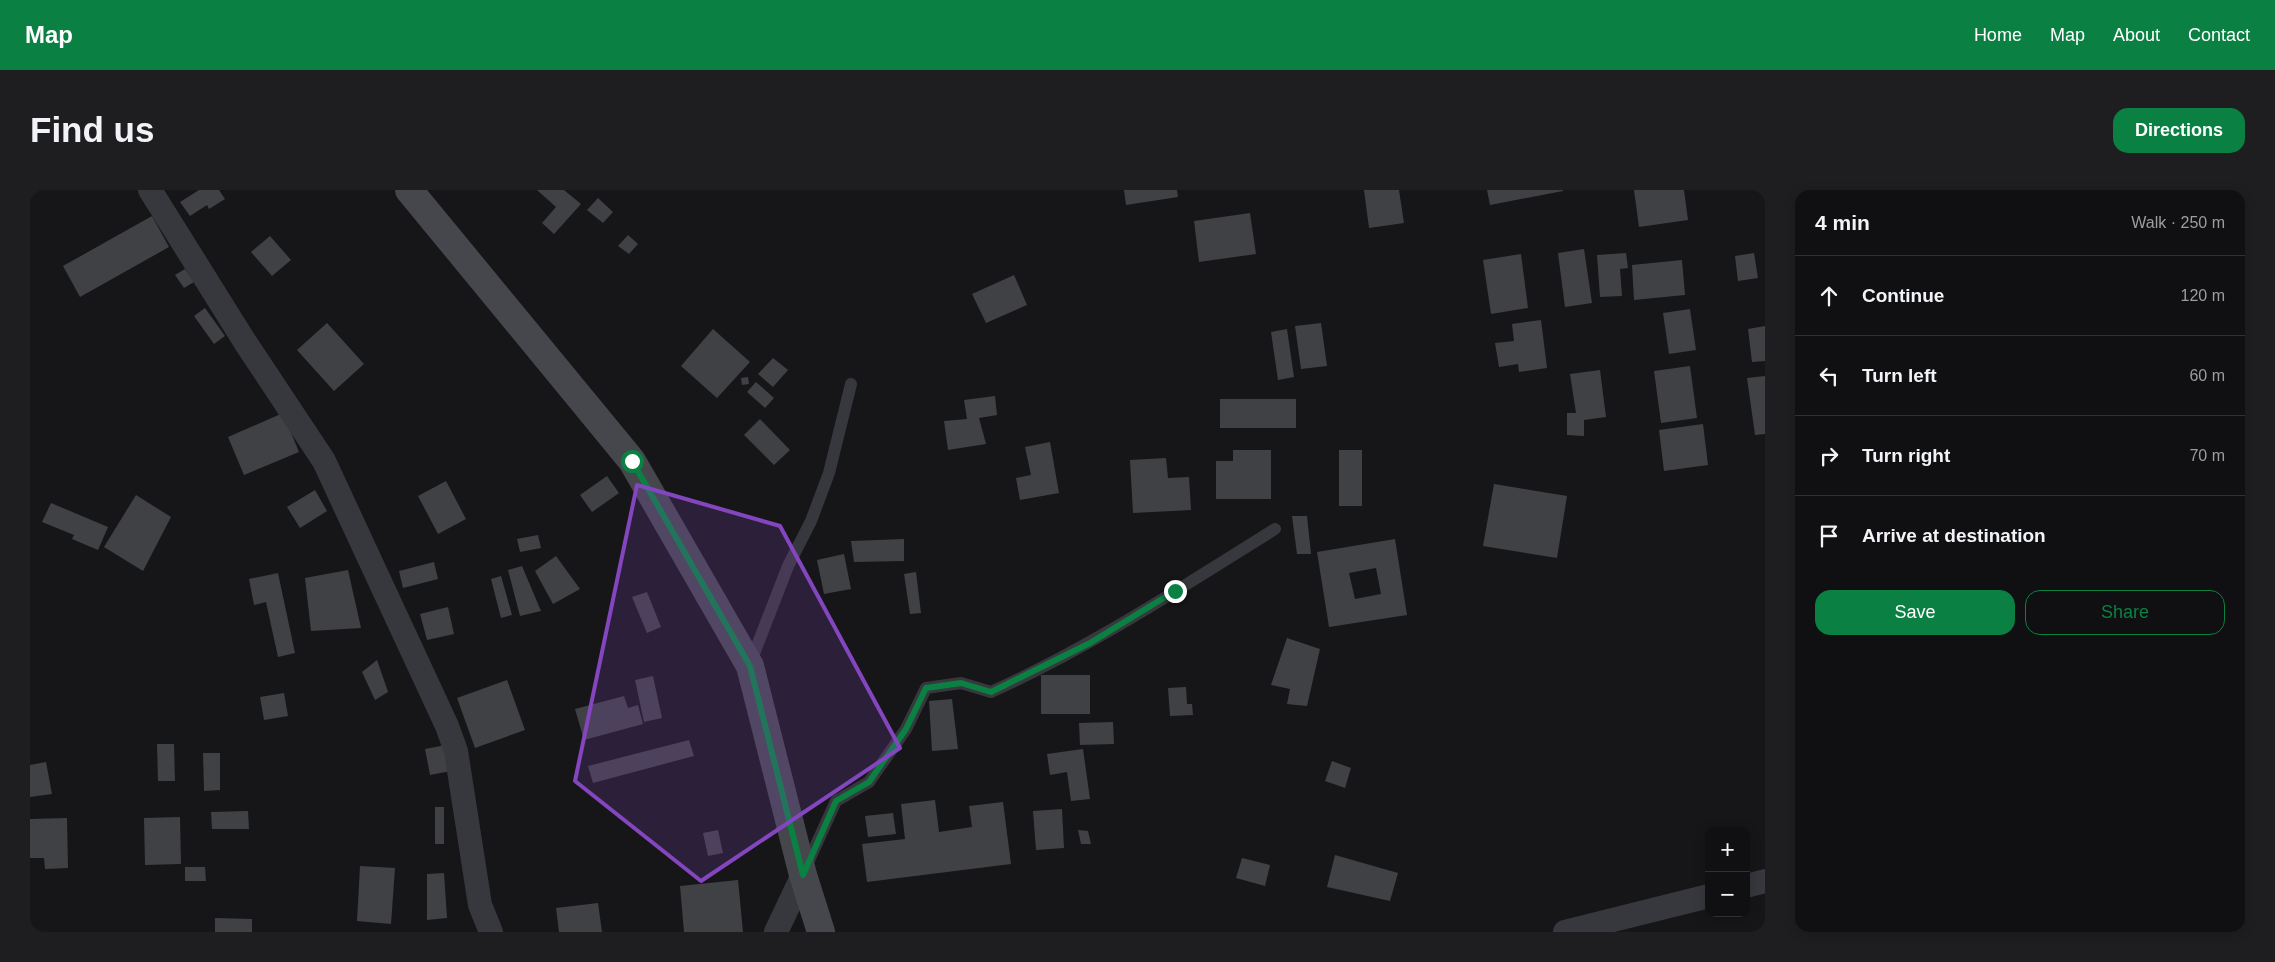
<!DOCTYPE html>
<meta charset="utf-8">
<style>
:root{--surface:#101012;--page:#1e1e20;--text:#f1f3f6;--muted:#9c9d9f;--line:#303032;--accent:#0b8043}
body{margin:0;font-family:Arial,sans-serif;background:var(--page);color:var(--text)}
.controls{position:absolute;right:15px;bottom:15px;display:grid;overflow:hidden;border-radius:10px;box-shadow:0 2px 12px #0003}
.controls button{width:45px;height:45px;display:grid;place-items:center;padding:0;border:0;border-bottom:1px solid var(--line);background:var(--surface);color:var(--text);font:25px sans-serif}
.stop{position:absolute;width:15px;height:15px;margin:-11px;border:4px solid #0b8043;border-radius:50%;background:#fff}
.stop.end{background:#0b8043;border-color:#fff;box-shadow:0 1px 5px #0008}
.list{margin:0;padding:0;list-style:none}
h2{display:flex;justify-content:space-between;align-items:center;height:65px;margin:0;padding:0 20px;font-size:21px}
h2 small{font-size:16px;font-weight:400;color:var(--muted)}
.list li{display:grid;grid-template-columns:32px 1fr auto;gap:15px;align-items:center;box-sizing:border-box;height:80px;padding:0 20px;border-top:1px solid var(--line)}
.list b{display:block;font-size:19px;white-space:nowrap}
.list em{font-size:16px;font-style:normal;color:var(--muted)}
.actions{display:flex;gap:10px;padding:15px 20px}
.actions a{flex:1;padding:11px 0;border:1px solid var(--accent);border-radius:15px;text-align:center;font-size:18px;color:var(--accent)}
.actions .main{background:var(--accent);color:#fff}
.icon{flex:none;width:28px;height:28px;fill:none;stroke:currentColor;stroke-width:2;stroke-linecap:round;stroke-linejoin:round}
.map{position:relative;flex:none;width:1735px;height:742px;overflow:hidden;border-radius:15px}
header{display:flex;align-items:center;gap:30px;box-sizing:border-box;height:70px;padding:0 25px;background:var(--accent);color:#fff}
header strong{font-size:24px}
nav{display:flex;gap:28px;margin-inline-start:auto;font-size:18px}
.intro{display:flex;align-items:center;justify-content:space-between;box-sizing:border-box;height:120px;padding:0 30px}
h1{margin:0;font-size:35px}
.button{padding:12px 22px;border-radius:15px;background:var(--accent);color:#fff;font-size:18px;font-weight:700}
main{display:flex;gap:30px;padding:0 30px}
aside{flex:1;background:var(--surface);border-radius:15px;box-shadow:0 2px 12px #0003}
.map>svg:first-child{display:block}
.building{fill:#404145;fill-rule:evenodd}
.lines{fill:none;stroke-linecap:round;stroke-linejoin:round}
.service{stroke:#37383d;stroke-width:12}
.minor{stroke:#37383d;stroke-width:24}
.secondary{stroke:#45474d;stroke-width:28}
.route{stroke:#0b8043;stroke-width:6}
.marked{fill:#8446be;fill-opacity:0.2;stroke:#8446be;stroke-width:4;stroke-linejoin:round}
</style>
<header>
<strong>Map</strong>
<nav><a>Home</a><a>Map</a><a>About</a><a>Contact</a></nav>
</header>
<div class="intro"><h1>Find us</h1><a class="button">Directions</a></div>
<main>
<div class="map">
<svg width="1735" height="742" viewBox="0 0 1735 742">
<rect width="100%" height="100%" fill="#161618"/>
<g class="building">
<path d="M169 0H189L195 9 179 19 177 15 160 26 150 12Z"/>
<path d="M507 0H534L551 14 524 44 512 33 526 17Z"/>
<path d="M1094 0H1147L1148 7 1096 15Z"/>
<path d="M1334 0H1369L1374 33 1339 38Z"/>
<path d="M1457 0H1533V1L1460 15Z"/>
<path d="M1604 0H1654L1658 30 1609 37Z"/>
<path d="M568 8 583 22 573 33 557 20Z"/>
<path d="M1220 23 1226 64 1169 72 1164 31Z"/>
<path d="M122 26 139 57 50 107 33 76Z"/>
<path d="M598 45 608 54 599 64 588 56Z"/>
<path d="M240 46 261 70 242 86 221 62Z"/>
<path d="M1554 59 1562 113 1535 117 1528 63Z"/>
<path d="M1596 63 1598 78 1590 79 1592 106 1570 107 1567 65Z"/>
<path d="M1724 63 1728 88 1708 91 1705 66Z"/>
<path d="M1491 64 1498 118 1461 124 1453 70Z"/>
<path d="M1652 70 1655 105 1604 110 1602 75Z"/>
<path d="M155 79 164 92 154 98 145 85Z"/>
<path d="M984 85 997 115 956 133 942 104Z"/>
<path d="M175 118 195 146 184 154 164 126Z"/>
<path d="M1660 119 1666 160 1639 164 1633 123Z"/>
<path d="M1511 130 1517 178 1489 182 1488 174 1469 177 1465 153 1484 151 1482 134Z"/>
<path d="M297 133 334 174 304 201 267 160Z"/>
<path d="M1291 133 1297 176 1271 179 1265 136Z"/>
<path d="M1735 136V171L1722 172 1718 139Z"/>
<path d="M683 139 720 172 687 208 651 176Z"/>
<path d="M1257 139 1264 187 1248 190 1241 142Z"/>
<path d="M743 168 758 180 743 197 728 184Z"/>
<path d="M1660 176 1667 228 1631 233 1624 181Z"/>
<path d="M1570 180 1576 227 1554 230V246L1537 245V223H1546L1540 184Z"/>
<path d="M1735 186V244L1725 245 1717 188Z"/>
<path d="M718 187 719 194 712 195 711 188Z"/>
<path d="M726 192 744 208 735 218 717 202Z"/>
<path d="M965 206 967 225 949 228 956 254 918 260 914 231 937 229 934 210Z"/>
<rect x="1190" y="209" width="76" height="29"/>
<path d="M253 223 269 262 214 285 198 247Z"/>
<path d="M730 229 760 260 744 275 714 245Z"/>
<path d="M1673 234 1678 275 1634 281 1629 240Z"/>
<path d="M1020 252 1029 303 990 310 986 288 1001 285 995 257Z"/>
<path d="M1203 260H1241V309H1186V271H1203Z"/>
<rect x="1309" y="260" width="23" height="56"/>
<path d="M1136 268 1138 288 1159 287 1161 320 1103 323 1100 270Z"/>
<path d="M577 286 589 303 562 322 550 305Z"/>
<path d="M416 291 436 329 408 344 388 306Z"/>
<path d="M1464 294 1537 306 1527 368 1453 356Z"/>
<path d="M285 300 297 321 270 338 257 317Z"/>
<path d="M106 305 141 327 113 381 74 357Z"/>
<path d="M21 313 78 337 68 360 42 349 44 345 12 332Z"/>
<path d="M1262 326H1277L1281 364H1267Z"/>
<path d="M508 345 511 358 490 362 487 349Z"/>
<path d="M874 349V371L824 372 821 351Z"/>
<path d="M1365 349 1377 425 1299 437 1287 362ZM1346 378 1351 404 1325 409 1319 383Z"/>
<path d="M814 364 821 399 794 404 787 370Z"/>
<path d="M526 366 550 399 523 414 505 381Z"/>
<path d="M404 372 408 389 373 398 369 381Z"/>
<path d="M492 376 511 421 490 426 478 380Z"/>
<path d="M318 380 331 438 281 441 275 388Z"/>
<path d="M886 382 891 423 880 424 874 384Z"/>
<path d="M248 383 265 463 248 467 236 412 224 415 219 389Z"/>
<path d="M471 386 482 425 471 428 461 389Z"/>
<path d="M617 402 631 437 617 443 602 407Z"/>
<path d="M418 417 424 444 397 450 390 424Z"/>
<path d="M1257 448 1290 459 1277 516 1257 514 1260 499 1241 495Z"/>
<path d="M347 470 358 502 345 510 332 482Z"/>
<rect x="1011" y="485" width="49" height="39"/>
<path d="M623 486 632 528 614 532 605 490Z"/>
<path d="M477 490 495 540 445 558 427 508Z"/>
<path d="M1156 497 1157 514H1162L1163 525 1140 526 1138 498Z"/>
<path d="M254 503 258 526 234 530 230 507Z"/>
<path d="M594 506 598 518 608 515 613 534 554 550 545 519Z"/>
<path d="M922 509 928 559 902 561 899 511Z"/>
<path d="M1083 532 1084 554 1050 555 1049 533Z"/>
<path d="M659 550 664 566 563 593 558 576Z"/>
<path d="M127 554H144L145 591H128Z"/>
<path d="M421 554 426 580 400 585 395 559Z"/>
<path d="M1053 559 1060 609 1041 611 1037 582 1020 585 1017 564Z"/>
<path d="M173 563H190V600L174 601Z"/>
<path d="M1302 571 1321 578 1315 598 1295 591Z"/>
<path d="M16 572 22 604 0 607V575Z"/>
<path d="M905 610 909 642 942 637 939 616 973 612 981 674 837 692 832 654 875 649 871 614Z"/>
<rect x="405" y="617" width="9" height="37"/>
<path d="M1032 619 1034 658 1006 660 1003 621Z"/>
<path d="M218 621 219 639H182L181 622Z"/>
<path d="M863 623 866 644 838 647 835 626Z"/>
<path d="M150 627 151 674 115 675 114 628Z"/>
<path d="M37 628 38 678 15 679 14 668H0V629Z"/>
<path d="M688 640 693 663 678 666 673 643Z"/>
<path d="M1048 640 1058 641 1061 654H1051Z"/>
<path d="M1305 665 1368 683 1360 711 1297 697Z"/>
<path d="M1212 668 1240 675 1235 696 1206 688Z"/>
<path d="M330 676 365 678 361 734 327 731Z"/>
<path d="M155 677H175L176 691H155Z"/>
<path d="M414 683 417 728 397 730V684Z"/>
<path d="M708 690 713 742H654L650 696Z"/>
<path d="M568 713 572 742H529L526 718Z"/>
<path d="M185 728 222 729V742H185Z"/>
</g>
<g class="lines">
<g class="service">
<path d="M720 474 758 376 781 331 799 283 821 194"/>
<path d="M775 679 806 611 839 592 876 539 896 498 931 493 961 502C1061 457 1152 397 1245 339"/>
</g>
<g class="minor">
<path d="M120 0 215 152 294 271 417 536 426 561 450 715 461 742"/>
<path d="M1716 696 1735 691"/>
<path d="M746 742 773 685"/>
<path d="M1535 742 1679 706"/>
</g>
<path class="secondary" d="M379 0 602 271 720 476 773 685 791 742"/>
</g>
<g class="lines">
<path class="route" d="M602 271 720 476 773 685 806 611 839 592 876 539 896 498 931 493 961 502 1060 453 1145 401"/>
</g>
<path class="marked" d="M607 295 750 336 870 558 671 691 545 591Z"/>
</svg>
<div class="controls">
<button>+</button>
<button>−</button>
</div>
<div class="stop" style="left:602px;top:271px"></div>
<div class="stop end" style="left:1145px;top:401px"></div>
</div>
<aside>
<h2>4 min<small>Walk · 250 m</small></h2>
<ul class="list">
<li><svg class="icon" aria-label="ahead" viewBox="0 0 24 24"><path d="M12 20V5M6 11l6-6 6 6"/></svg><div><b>Continue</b></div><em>120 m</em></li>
<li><svg class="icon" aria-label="left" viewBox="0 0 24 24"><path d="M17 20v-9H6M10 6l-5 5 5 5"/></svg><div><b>Turn left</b></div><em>60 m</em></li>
<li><svg class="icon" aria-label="right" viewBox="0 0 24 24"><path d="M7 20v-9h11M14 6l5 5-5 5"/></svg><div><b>Turn right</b></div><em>70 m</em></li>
<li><svg class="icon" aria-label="arrive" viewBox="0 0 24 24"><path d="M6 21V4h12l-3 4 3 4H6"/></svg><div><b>Arrive at destination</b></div></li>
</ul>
<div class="actions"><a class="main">Save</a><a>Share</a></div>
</aside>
</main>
